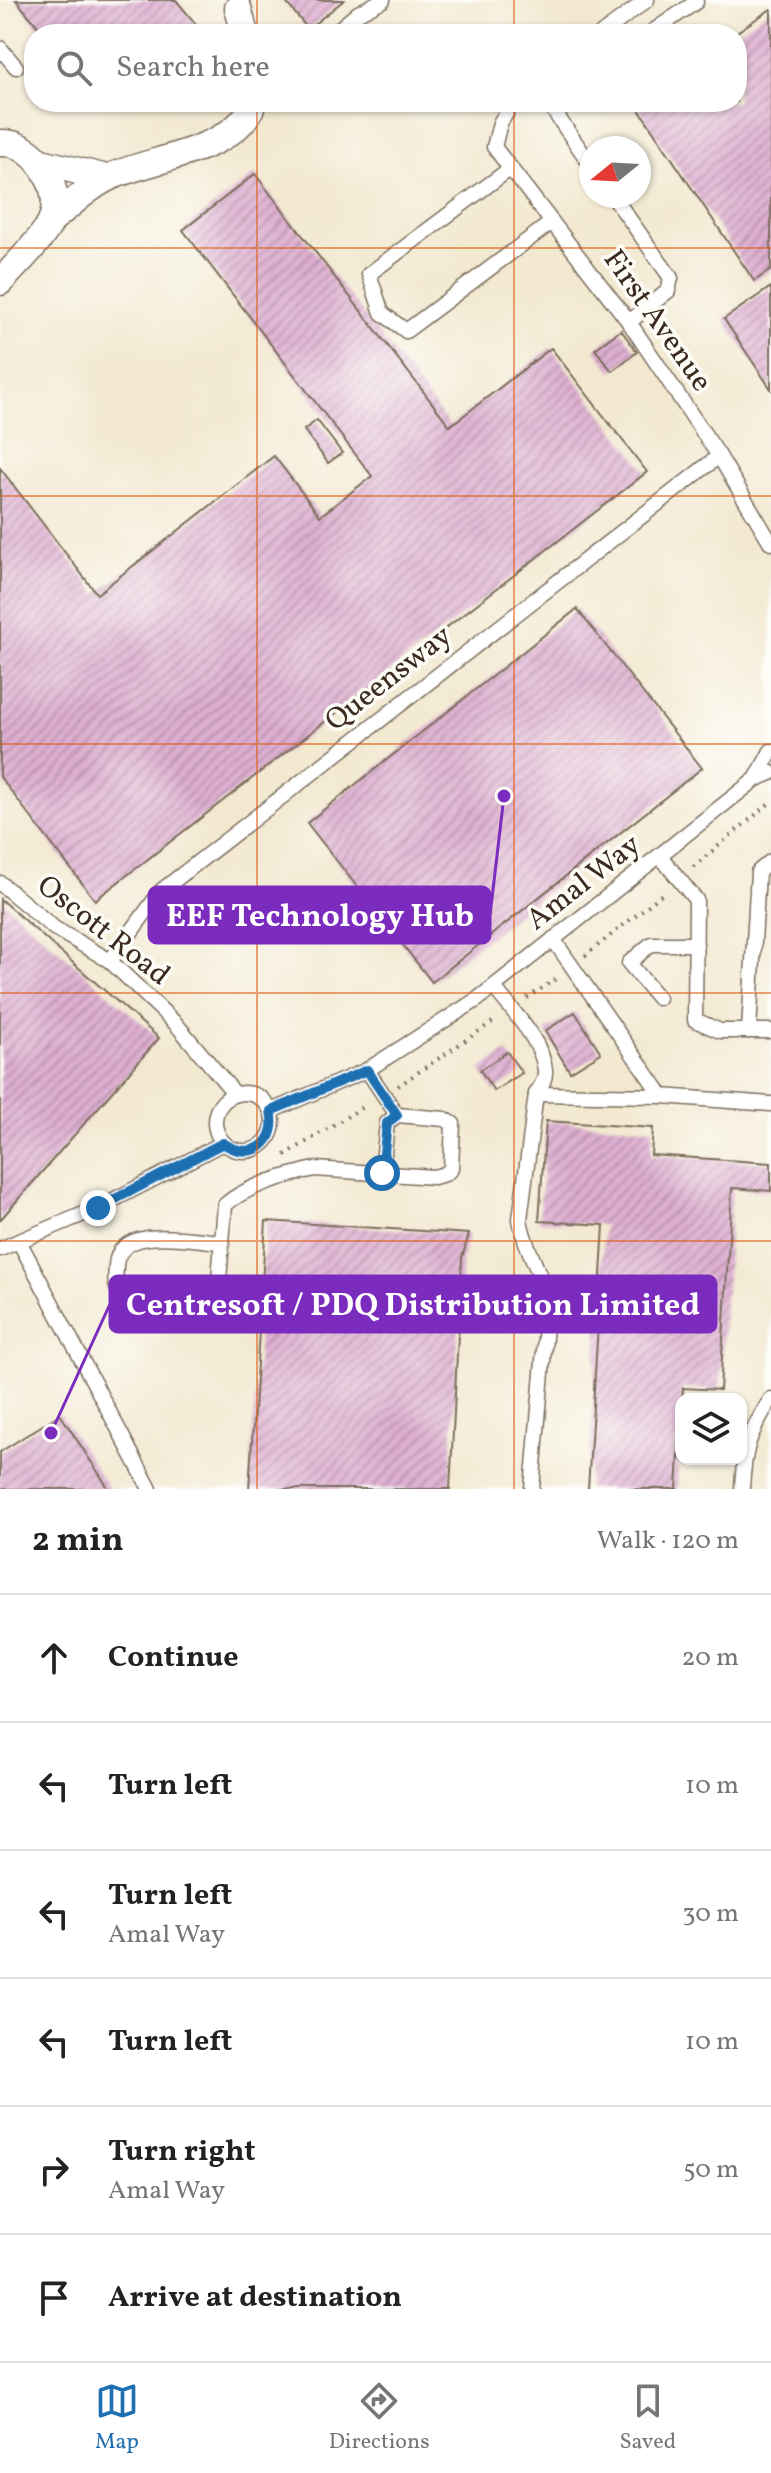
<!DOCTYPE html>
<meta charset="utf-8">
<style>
:root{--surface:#fff;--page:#f6f6f6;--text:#222;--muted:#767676;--line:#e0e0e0;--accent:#1f6fb2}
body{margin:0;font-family:Vollkorn,serif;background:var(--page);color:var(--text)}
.controls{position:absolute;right:24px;bottom:24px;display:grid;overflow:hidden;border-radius:16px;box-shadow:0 2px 6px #0004}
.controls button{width:72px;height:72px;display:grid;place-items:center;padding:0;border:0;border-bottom:2px solid var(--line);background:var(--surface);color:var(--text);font:40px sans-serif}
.compass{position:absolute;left:579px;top:136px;width:72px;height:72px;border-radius:50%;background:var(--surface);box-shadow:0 2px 6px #0004;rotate:252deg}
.stop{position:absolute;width:24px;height:24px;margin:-18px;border:6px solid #1f6fb2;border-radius:50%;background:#fff}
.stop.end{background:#1f6fb2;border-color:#fff;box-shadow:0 2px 8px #0008}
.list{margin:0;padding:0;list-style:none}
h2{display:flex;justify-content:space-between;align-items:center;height:104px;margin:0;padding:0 32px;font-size:34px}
h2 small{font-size:26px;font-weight:400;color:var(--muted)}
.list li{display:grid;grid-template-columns:52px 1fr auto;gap:24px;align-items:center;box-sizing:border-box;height:128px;padding:0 32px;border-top:2px solid var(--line)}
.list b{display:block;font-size:30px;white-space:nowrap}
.list p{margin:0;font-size:26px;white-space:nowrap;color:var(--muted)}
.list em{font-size:26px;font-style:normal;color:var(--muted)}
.icon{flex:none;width:44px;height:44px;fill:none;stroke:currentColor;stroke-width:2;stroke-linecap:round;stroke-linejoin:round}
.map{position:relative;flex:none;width:771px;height:1489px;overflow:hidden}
.search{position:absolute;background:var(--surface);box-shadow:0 2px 6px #0004;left:24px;right:24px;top:24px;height:88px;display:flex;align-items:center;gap:20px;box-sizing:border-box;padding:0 28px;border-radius:32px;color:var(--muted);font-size:30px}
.sheet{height:872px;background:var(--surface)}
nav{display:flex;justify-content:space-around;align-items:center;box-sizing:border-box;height:112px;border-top:2px solid var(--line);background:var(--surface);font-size:22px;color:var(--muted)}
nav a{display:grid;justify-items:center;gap:4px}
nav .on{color:var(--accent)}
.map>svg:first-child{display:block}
.building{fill:url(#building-hatch)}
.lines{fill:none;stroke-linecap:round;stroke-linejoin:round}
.lane-casing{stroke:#7b6d5d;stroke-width:17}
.street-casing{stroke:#7b6d5d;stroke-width:29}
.path{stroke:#7b6d5d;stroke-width:4;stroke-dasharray:2 6;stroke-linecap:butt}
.lane{stroke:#fff;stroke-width:14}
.street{stroke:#fff;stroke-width:26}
.route{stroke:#1f6fb2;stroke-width:10}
.grid{fill:none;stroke:#df570d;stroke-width:2;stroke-opacity:0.55}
.labels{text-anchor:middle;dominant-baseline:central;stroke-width:7;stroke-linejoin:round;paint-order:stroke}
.street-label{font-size:30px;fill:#3b2a1e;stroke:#fdfcf7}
.leader{fill:none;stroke:#7b2cbf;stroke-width:3}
.callout-dot{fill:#7b2cbf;stroke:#fdfcf7;stroke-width:3}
.callout{fill:#7b2cbf;stroke:#7b2cbf;stroke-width:3}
.callout-label{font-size:32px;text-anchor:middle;font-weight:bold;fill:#fff}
</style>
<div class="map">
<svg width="771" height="1489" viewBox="0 0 771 1489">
<defs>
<pattern id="building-hatch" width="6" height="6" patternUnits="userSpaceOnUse" patternTransform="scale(2)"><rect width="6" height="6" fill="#deafd1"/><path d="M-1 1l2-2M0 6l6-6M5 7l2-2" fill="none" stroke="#b58fa9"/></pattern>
</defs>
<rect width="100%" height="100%" fill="#fdfcf7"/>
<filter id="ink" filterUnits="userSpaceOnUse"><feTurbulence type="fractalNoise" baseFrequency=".0125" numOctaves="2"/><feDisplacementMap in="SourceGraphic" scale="16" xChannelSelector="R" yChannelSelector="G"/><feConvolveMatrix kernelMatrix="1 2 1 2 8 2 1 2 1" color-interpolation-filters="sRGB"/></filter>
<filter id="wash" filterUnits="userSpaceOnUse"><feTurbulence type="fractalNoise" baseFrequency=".006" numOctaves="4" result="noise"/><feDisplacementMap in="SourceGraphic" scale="32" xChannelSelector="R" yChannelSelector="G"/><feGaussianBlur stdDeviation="1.8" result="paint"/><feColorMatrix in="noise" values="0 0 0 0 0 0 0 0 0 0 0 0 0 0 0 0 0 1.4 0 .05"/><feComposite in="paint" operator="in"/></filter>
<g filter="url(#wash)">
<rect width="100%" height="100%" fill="#f3e9d1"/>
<g id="blocks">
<g class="building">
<path d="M16 0H176L200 29 194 34H44Z"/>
<path d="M284 0H344L308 29Z"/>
<path d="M771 9V270L754 281 634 102H737V32Z"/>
<path d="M255 174 450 426 551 348 647 472 95 900 0 777V468L97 594 274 456 320 516 372 476 183 230Z"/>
<path d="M771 287V389L724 319Z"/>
<path d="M621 330 637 352 612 371 595 349Z"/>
<path d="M317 420 342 453 328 463 304 430Z"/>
<path d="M577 609 702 768 432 982 307 823Z"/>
<path d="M0 899 159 1038 0 1220Z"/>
<path d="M575 1012 601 1053 570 1072 545 1031Z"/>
<path d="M507 1052 522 1073 494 1091 480 1070Z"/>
<path d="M546 1121 653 1128 651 1155 771 1163V1191L732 1188 720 1390 683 1388 677 1489H588L604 1225 539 1221Z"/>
<path d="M266 1221 469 1234 462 1258 450 1489H249Z"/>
<path d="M60 1414 109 1489H0V1452Z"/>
</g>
</g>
</g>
<g filter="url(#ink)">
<use href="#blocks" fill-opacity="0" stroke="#7b6d5d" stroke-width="2"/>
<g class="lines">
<defs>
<g id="lane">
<path d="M333 34 358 13 383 0"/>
<path d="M601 34 647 0"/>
<path d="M649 34 696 2"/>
<path d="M0 48 16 67"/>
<path d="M513 102 500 123 494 147 629 322 719 456 771 543"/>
<path d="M554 102 555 113 591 165"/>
<path d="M511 168 369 274 382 313 406 331 552 222"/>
<path d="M613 196 671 278 668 291 629 322"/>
<path d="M756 779 771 751"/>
<path d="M660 856 696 900 695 1020 720 1031H771"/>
<path d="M0 883 54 928 110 961 176 1024 235 1094"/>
<path d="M553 939 662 1096 771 1104"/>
<path d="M110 961 161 891 719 456"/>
<path d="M494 987C511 1010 542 1040 545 1070 546 1079 541 1086 536 1094L520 1219C524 1249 543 1273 548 1303L532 1489"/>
<path d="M658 998 629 963 651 944H696"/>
<path d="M749 1031 758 872 771 861"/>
<circle cx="244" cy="1122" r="29"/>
<path d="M536 1094 662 1096"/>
<path d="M271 1111 367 1070 478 999 756 779 771 773"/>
<path d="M382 1173 387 1123 397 1115"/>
<path d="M19 1241 150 1489"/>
<path d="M222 1242C192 1240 118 1223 116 1266 115 1279 114 1286 122 1296L211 1302 218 1292 225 1205C247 1185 286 1176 315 1169L434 1177 445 1174 451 1169 453 1124 445 1119 397 1115 367 1070"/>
<path d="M0 1249 98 1208 223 1143"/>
<path d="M742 1489C744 1448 749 1433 771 1399"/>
</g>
<g id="street">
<path d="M238 8 245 34"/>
<path d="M0 143C6 143 13 143 18 146 43 157 62 192 52 219 45 237 14 267 0 282"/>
<path d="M41 162 107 178"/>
<path d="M52 219C70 206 88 187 108 178 148 158 239 152 253 102"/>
</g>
</defs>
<use href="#lane" class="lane-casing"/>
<use href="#street" class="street-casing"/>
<g class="path">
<path d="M693 867 771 802"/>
<path d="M585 956 666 891"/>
<path d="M527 998 556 979"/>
<path d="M398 1086 497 1019"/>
<path d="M285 1155 366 1105"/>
</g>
<use href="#lane" class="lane"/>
<use href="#street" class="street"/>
</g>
</g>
<g class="lines" filter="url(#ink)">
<path class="route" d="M98 1208 223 1143C251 1162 279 1144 271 1111L367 1070 397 1115 387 1123 382 1173"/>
</g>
<path class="grid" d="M257 0V34M514 0V34M257 102V1489M514 102V1489M0 248H771M0 496H771M0 744H771M0 993H771M0 1241H771"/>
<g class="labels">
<g class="street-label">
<text transform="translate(657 321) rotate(55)">First Avenue</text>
<text transform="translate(389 679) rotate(-38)">Queensway</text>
<text transform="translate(584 883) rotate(-38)">Amal Way</text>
<text transform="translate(103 931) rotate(38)">Oscott Road</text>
</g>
</g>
<path class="leader" d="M504 796L490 915M51 1433L110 1304"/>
<g class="callout-dot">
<circle cx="504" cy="796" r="8"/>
<circle cx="51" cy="1433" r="8"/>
</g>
<g class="callout">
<rect x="149" y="887" width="341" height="56" rx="8"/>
<rect x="110" y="1276" width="606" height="56" rx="8"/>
</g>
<g class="callout-label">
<text x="320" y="926">EEF Technology Hub</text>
<text x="413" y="1315">Centresoft / PDQ Distribution Limited</text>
</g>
</svg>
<div class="controls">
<button><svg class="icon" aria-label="layers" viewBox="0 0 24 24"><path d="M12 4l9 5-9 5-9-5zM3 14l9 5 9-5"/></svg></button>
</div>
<svg class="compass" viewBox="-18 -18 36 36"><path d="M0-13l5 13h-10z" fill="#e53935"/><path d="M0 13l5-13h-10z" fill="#767676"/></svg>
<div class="stop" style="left:382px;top:1173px"></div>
<div class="stop end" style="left:98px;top:1208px"></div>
<div class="search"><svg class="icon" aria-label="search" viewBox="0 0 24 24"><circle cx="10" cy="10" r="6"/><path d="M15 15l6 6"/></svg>Search here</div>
</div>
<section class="sheet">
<h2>2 min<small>Walk · 120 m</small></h2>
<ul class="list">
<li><svg class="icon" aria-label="ahead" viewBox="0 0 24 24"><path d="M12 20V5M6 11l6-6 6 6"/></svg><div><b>Continue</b></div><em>20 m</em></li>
<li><svg class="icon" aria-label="left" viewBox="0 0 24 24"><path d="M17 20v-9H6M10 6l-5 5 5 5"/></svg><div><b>Turn left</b></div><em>10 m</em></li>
<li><svg class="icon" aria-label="left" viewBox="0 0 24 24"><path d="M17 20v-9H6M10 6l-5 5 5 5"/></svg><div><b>Turn left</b><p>Amal Way</p></div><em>30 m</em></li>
<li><svg class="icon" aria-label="left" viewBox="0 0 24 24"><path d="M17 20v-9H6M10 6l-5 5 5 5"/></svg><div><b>Turn left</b></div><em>10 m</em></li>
<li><svg class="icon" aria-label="right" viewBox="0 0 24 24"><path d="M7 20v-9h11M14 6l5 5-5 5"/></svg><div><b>Turn right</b><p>Amal Way</p></div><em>50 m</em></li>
<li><svg class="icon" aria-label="arrive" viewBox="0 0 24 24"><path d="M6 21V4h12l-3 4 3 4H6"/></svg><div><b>Arrive at destination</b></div></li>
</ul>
</section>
<nav>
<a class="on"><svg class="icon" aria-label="map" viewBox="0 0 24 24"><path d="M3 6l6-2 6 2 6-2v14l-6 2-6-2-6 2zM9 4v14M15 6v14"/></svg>Map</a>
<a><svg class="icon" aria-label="directions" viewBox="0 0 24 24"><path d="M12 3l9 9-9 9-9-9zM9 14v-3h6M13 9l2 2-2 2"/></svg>Directions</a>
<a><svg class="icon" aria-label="saved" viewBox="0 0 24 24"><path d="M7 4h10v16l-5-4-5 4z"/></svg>Saved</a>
</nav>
